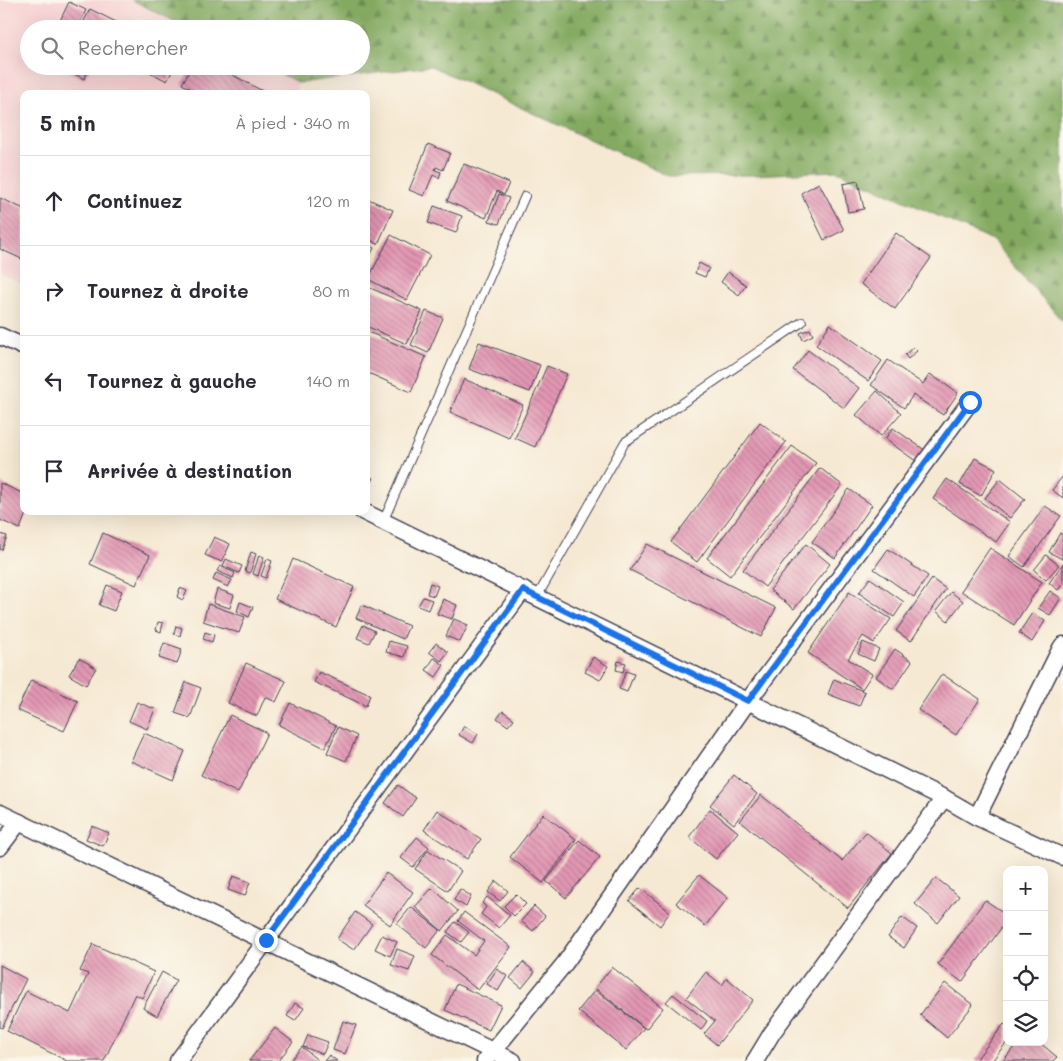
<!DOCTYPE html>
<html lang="fr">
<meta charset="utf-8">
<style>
:root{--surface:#fff;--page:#f2f2f3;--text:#2b2b33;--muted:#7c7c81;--line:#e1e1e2}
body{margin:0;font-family:Mali,sans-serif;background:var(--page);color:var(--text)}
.controls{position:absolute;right:15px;bottom:15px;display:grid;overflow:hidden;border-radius:10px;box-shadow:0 5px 20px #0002}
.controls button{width:45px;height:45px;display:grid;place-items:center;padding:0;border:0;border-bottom:1px solid var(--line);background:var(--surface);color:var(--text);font:25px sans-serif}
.stop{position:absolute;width:15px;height:15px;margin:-11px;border:4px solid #1a73e8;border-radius:50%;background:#fff}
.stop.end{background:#1a73e8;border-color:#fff;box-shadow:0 1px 5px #0008}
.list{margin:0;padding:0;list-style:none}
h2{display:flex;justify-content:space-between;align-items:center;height:65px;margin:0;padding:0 20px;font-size:21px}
h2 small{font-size:16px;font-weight:400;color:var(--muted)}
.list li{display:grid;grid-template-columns:32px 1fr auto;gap:15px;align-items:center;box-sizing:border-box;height:90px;padding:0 20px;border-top:1px solid var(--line)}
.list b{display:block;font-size:19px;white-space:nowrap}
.list em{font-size:16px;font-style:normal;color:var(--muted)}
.icon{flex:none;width:28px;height:28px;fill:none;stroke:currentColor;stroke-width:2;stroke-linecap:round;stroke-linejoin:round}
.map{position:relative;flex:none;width:1063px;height:1061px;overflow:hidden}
.search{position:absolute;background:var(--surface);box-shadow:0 5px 20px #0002;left:20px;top:20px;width:350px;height:55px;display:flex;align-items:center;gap:12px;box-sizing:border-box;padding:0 18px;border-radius:28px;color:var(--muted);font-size:19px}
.panel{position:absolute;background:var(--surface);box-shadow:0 5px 20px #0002;left:20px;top:90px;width:350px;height:425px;border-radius:10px}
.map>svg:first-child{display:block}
.built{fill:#f7cfd2}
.forest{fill:url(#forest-firs);stroke:#52664e}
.building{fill:url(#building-back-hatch)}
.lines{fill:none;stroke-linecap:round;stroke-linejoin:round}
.lane-casing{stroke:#424052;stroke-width:10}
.street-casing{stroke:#424052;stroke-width:19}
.lane{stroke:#fff;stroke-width:8}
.street{stroke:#fff;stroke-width:16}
.route{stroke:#1a73e8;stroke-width:6}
</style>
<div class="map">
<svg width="1063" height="1061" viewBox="0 0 1063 1061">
<defs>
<pattern id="forest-firs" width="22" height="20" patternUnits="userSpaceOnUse" patternTransform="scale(1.25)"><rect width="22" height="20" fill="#83aa60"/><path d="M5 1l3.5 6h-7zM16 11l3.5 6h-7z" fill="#6b8a50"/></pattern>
<pattern id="building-back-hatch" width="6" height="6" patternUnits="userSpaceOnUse" patternTransform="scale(1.25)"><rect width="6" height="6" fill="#e397b3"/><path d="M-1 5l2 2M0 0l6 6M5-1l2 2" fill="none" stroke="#b87b93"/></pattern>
</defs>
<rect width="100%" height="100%" fill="#fbf7ec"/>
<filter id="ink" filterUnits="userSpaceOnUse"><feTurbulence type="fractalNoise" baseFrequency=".02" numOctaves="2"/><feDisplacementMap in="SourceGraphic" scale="10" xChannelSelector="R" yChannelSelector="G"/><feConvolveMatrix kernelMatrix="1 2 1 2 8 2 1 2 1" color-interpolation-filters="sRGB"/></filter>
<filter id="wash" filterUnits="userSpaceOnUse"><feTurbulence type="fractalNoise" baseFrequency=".0096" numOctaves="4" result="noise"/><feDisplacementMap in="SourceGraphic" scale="20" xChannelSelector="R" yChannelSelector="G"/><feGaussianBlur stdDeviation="1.12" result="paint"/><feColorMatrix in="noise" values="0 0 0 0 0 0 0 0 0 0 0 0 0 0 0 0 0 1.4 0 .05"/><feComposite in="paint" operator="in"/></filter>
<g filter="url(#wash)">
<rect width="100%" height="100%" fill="#f6e9d3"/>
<path class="built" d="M0 0H132L190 29H29V66H265L299 83 294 94H24V285L0 274Z"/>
<path class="forest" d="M132 0H1063V322L992 240 837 171 754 175 668 176 431 66 299 83 265 66H361V29H190Z"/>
<g id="blocks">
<g class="building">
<path d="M69 2 86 10 77 29H56Z"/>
<path d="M90 9 130 29H80Z"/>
<path d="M59 66H91L84 79Z"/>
<path d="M138 66H175L167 81Z"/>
<path d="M192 66H216L268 94H200L182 84Z"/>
<path d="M428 144 450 153 443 170 436 167 435 170 441 172 439 178 433 175 424 196 409 190Z"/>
<path d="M464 164 509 183 504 195 497 191 486 218 447 201Z"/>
<path d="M858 181 864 209 848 212 843 184Z"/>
<path d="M819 183 844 230 824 240 801 193Z"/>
<path d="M499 194 509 198 499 224 489 221Z"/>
<path d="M0 198 24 209V260L0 249Z"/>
<path d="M366 198 393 210 378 244 366 238Z"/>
<path d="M434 206 462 216 456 233 428 223Z"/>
<path d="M896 233 931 258 895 309 861 284Z"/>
<path d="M391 235 430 255 407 300 368 279Z"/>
<path d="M366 244 374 248 366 263Z"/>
<path d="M699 263 709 268 705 277 695 273Z"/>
<path d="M728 272 746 285 739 295 721 282Z"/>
<path d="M366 286 422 311 407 344 366 326Z"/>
<path d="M426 311 443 318 428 353 411 345Z"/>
<path d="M830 324 882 361 868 381 816 345Z"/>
<path d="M810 329 813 335 803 340 800 333Z"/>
<path d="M366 331 426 357 411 392 366 372Z"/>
<path d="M479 342 540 365 530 392 469 369Z"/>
<path d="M913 347 917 351 908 359 905 355Z"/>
<path d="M808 350 859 388 844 408 793 370Z"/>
<path d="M888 360 923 384 930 374 958 393 943 415 913 395 904 408 871 385Z"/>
<path d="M547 366 567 374 535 447 515 438Z"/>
<path d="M464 379 523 405 509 438 450 412Z"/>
<path d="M877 391 901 413 881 436 856 415Z"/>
<path d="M760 422 786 442 697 562 671 542Z"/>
<path d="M893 428 929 453 920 464 885 439Z"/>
<path d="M792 446 816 463 730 576 707 558Z"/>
<path d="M975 458 996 469 981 496 960 484Z"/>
<path d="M820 468 842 485 765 587 743 570Z"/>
<path d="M366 475 373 478 366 495Z"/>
<path d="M1063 476V498L1052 490Z"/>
<path d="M947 479 1010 522 996 542 933 499Z"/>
<path d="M1000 479 1025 499 1010 518 985 498Z"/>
<path d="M0 483 24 494V511H27L20 529 0 520Z"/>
<path d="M849 489 872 505 835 558 812 542Z"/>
<path d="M1045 506 1061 516 1024 567 1009 556Z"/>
<path d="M103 533 150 555 136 585 90 564Z"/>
<path d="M1060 533 1063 535 1062 559 1049 552Z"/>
<path d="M0 534 7 536 2 550 0 549Z"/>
<path d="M214 537 230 544 222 562 205 555Z"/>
<path d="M647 544 776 608 761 637 630 570Z"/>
<path d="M806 544 830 564 794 609 770 590Z"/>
<path d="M990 548 1042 582 1014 625 961 591Z"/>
<path d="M888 549 928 576 914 597 874 569Z"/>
<path d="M251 552 256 554 250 573 245 571Z"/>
<path d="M259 555 264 557 258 576 253 574Z"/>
<path d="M1046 555 1059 565 1046 580 1034 570Z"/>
<path d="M226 559 242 566 239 573 223 566Z"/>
<path d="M267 559 272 561 266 578 261 576Z"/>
<path d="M293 559 354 587 336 627 275 599Z"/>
<path d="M1063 563V583L1058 590 1049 583Z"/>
<path d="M220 566 235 573 233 578 217 571Z"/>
<path d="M216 573 232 580 228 587 213 580Z"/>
<path d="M870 578 904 602 894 617 859 593Z"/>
<path d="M932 579 946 589 911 641 896 631Z"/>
<path d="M430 583 438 586 434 596 427 594Z"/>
<path d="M107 585 122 591 114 611 99 605Z"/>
<path d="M180 588 187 591 183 600 177 597Z"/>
<path d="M217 589 234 595 230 608 213 603Z"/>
<path d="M1050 591 1061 598 1050 615 1038 608Z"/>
<path d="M849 592 891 619 874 643 863 636 848 659 872 674 862 689 808 653Z"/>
<path d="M951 592 963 601 948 621 936 611Z"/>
<path d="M423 597 432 600 428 610 418 606Z"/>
<path d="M443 599 457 605 452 619 437 614Z"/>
<path d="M240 602 253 607 249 617 237 611Z"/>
<path d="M208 604 245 617 239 633 203 621Z"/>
<path d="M362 605 409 626 403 639 356 618Z"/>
<path d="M1032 613 1045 621 1032 642 1019 633Z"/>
<path d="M454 619 468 625 460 642 446 636Z"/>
<path d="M158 622 163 623 161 632 156 630Z"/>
<path d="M363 625 375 631 369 643 357 638Z"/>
<path d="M176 626 182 628 180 636 174 634Z"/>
<path d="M205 632 214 635 212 642 203 639Z"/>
<path d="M389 641 407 646 404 657 386 652Z"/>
<path d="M863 642 879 649 874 661 858 654Z"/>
<path d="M164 643 182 649 177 664 159 658Z"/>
<path d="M436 643 448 652 441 661 429 652Z"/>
<path d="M895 649 912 661 893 689 876 677Z"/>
<path d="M593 657 608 666 600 680 585 672Z"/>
<path d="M79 658 96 668 86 685 69 675Z"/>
<path d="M434 658 444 665 436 677 426 670Z"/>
<path d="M618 661 626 663 623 672 616 670Z"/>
<path d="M246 663 286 681 276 702 265 697 257 716 228 703Z"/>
<path d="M626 671 634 674 627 692 619 689Z"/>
<path d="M319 672 370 695 366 706 314 682Z"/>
<path d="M942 674 980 699 956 735 918 710Z"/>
<path d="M834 679 865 692 859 706 828 694Z"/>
<path d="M31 680 78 701 64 731 17 710Z"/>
<path d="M186 682 201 688 190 718 175 713Z"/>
<path d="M137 702 155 709 147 729 129 721Z"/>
<path d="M290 703 336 726 325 748 279 725Z"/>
<path d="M503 711 514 719 508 726 497 718Z"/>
<path d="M230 715 267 733 238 793 201 775Z"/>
<path d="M464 726 478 734 473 743 459 735Z"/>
<path d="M338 727 357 736 346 761 327 753Z"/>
<path d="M144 733 185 751 173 780 131 761Z"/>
<path d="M734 775 757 794 734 824 710 805Z"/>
<path d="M398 785 416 798 403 817 385 803Z"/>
<path d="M761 795 842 861 866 832 892 853 848 908 740 821Z"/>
<path d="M710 809 738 832 716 859 689 837Z"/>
<path d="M437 810 481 839 467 859 424 830Z"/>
<path d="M543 814 576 839 543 883 510 857Z"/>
<path d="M92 826 109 833 103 846 86 839Z"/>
<path d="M417 837 429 847 413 867 401 858Z"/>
<path d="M579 840 600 857 566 898 546 881Z"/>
<path d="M428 850 461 871 448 891 415 869Z"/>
<path d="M386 873 413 892 390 925 363 905Z"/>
<path d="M699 875 728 898 705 926 676 903Z"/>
<path d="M233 876 250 882 245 896 228 890Z"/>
<path d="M936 878 959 896 938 923 915 904Z"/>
<path d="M496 881 508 891 500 901 488 892Z"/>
<path d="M432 888 458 911 442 931 415 907Z"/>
<path d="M640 888 670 912 660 926 629 901Z"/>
<path d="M460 889 471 896 466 907 454 900Z"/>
<path d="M516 894 526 904 514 916 504 906Z"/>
<path d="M487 897 510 915 499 928 481 914 486 907 482 903Z"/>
<path d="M985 900 1007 915V920L962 982 938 964Z"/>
<path d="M534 906 545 916 533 931 521 921Z"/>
<path d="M411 907 440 930 426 948 397 924Z"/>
<path d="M355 912 372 924 354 950 337 939Z"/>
<path d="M464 912 511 947 478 990 432 955 447 935 474 955 484 941 458 921Z"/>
<path d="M902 917 917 928 904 948 888 937Z"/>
<path d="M455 922 469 932 461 942 447 932Z"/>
<path d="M382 935 397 942 390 956 375 949Z"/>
<path d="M93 944 154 972 142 998 135 994 104 1061H67L7 1031 26 991 70 1013 88 974 80 971Z"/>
<path d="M397 949 415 956 409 971 391 965Z"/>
<path d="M523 962 535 972 522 988 510 978Z"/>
<path d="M0 965 26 979 2 1028 0 1027Z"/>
<path d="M612 967 663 1008 646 1029 595 988Z"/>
<path d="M497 969 507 976 498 991 487 984Z"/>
<path d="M162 972 176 980 157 1016 143 1008Z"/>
<path d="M706 972 722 985 727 978 753 1000 717 1045 704 1034 715 1021 686 998Z"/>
<path d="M945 983 973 1005 947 1038 920 1015Z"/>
<path d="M456 984 501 1005 489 1030 445 1010Z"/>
<path d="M595 990 644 1028 626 1050 578 1011Z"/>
<path d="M673 994 707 1021 701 1030 666 1002Z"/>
<path d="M295 1003 304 1008 295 1021 287 1016Z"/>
<path d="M343 1021 356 1025 345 1054 333 1050Z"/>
<path d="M1004 1024 1007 1026V1042L992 1061H975Z"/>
<path d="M275 1028 293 1042 278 1061H249Z"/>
<path d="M308 1035 328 1042 323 1054 303 1047Z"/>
<path d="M1018 1042H1039L1057 1057 1053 1061H1003Z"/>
<path d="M302 1047 315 1058 318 1061H290Z"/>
<path d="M329 1055 337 1061H324Z"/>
</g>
</g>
</g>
<g filter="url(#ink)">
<use href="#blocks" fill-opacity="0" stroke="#424052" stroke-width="1"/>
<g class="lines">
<defs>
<g id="lane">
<path d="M383 522 525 196"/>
<path d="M537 597 625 442 802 322"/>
</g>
<g id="street">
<path d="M0 336 24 347"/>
<path d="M362 511 944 798 977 817 1063 857"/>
<path d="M0 813 513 1061"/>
<path d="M977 817 1061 648 1063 645"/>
<path d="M0 847 19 822"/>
<path d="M178 1061 523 590"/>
<path d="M485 1061 565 963 748 701 970 402"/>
<path d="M755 1061 772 1033 944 798"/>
</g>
</defs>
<use href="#lane" class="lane-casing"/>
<use href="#street" class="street-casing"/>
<use href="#lane" class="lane"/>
<use href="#street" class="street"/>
</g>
</g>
<g class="lines" filter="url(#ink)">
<path class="route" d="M266 940 523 590 748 701 970 402"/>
</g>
</svg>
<div class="controls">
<button>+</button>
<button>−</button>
<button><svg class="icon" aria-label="locate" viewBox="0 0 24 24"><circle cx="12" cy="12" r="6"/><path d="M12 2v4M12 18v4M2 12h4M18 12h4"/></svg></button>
<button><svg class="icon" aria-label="layers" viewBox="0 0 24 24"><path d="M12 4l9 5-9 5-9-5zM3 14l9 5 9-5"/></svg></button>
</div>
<div class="stop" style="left:970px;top:402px"></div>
<div class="stop end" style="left:266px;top:940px"></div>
<div class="search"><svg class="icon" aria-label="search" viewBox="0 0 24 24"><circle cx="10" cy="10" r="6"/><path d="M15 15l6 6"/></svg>Rechercher</div>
<section class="panel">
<h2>5 min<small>À pied · 340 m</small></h2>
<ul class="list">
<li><svg class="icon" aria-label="ahead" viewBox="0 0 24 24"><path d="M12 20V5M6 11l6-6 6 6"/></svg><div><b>Continuez</b></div><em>120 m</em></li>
<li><svg class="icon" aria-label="right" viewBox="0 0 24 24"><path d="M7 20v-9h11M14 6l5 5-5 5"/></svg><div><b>Tournez à droite</b></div><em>80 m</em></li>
<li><svg class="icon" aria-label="left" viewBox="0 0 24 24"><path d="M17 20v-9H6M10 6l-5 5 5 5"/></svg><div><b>Tournez à gauche</b></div><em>140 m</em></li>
<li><svg class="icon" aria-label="arrive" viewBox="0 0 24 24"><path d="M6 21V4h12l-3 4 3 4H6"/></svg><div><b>Arrivée à destination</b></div></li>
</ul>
</section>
</div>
